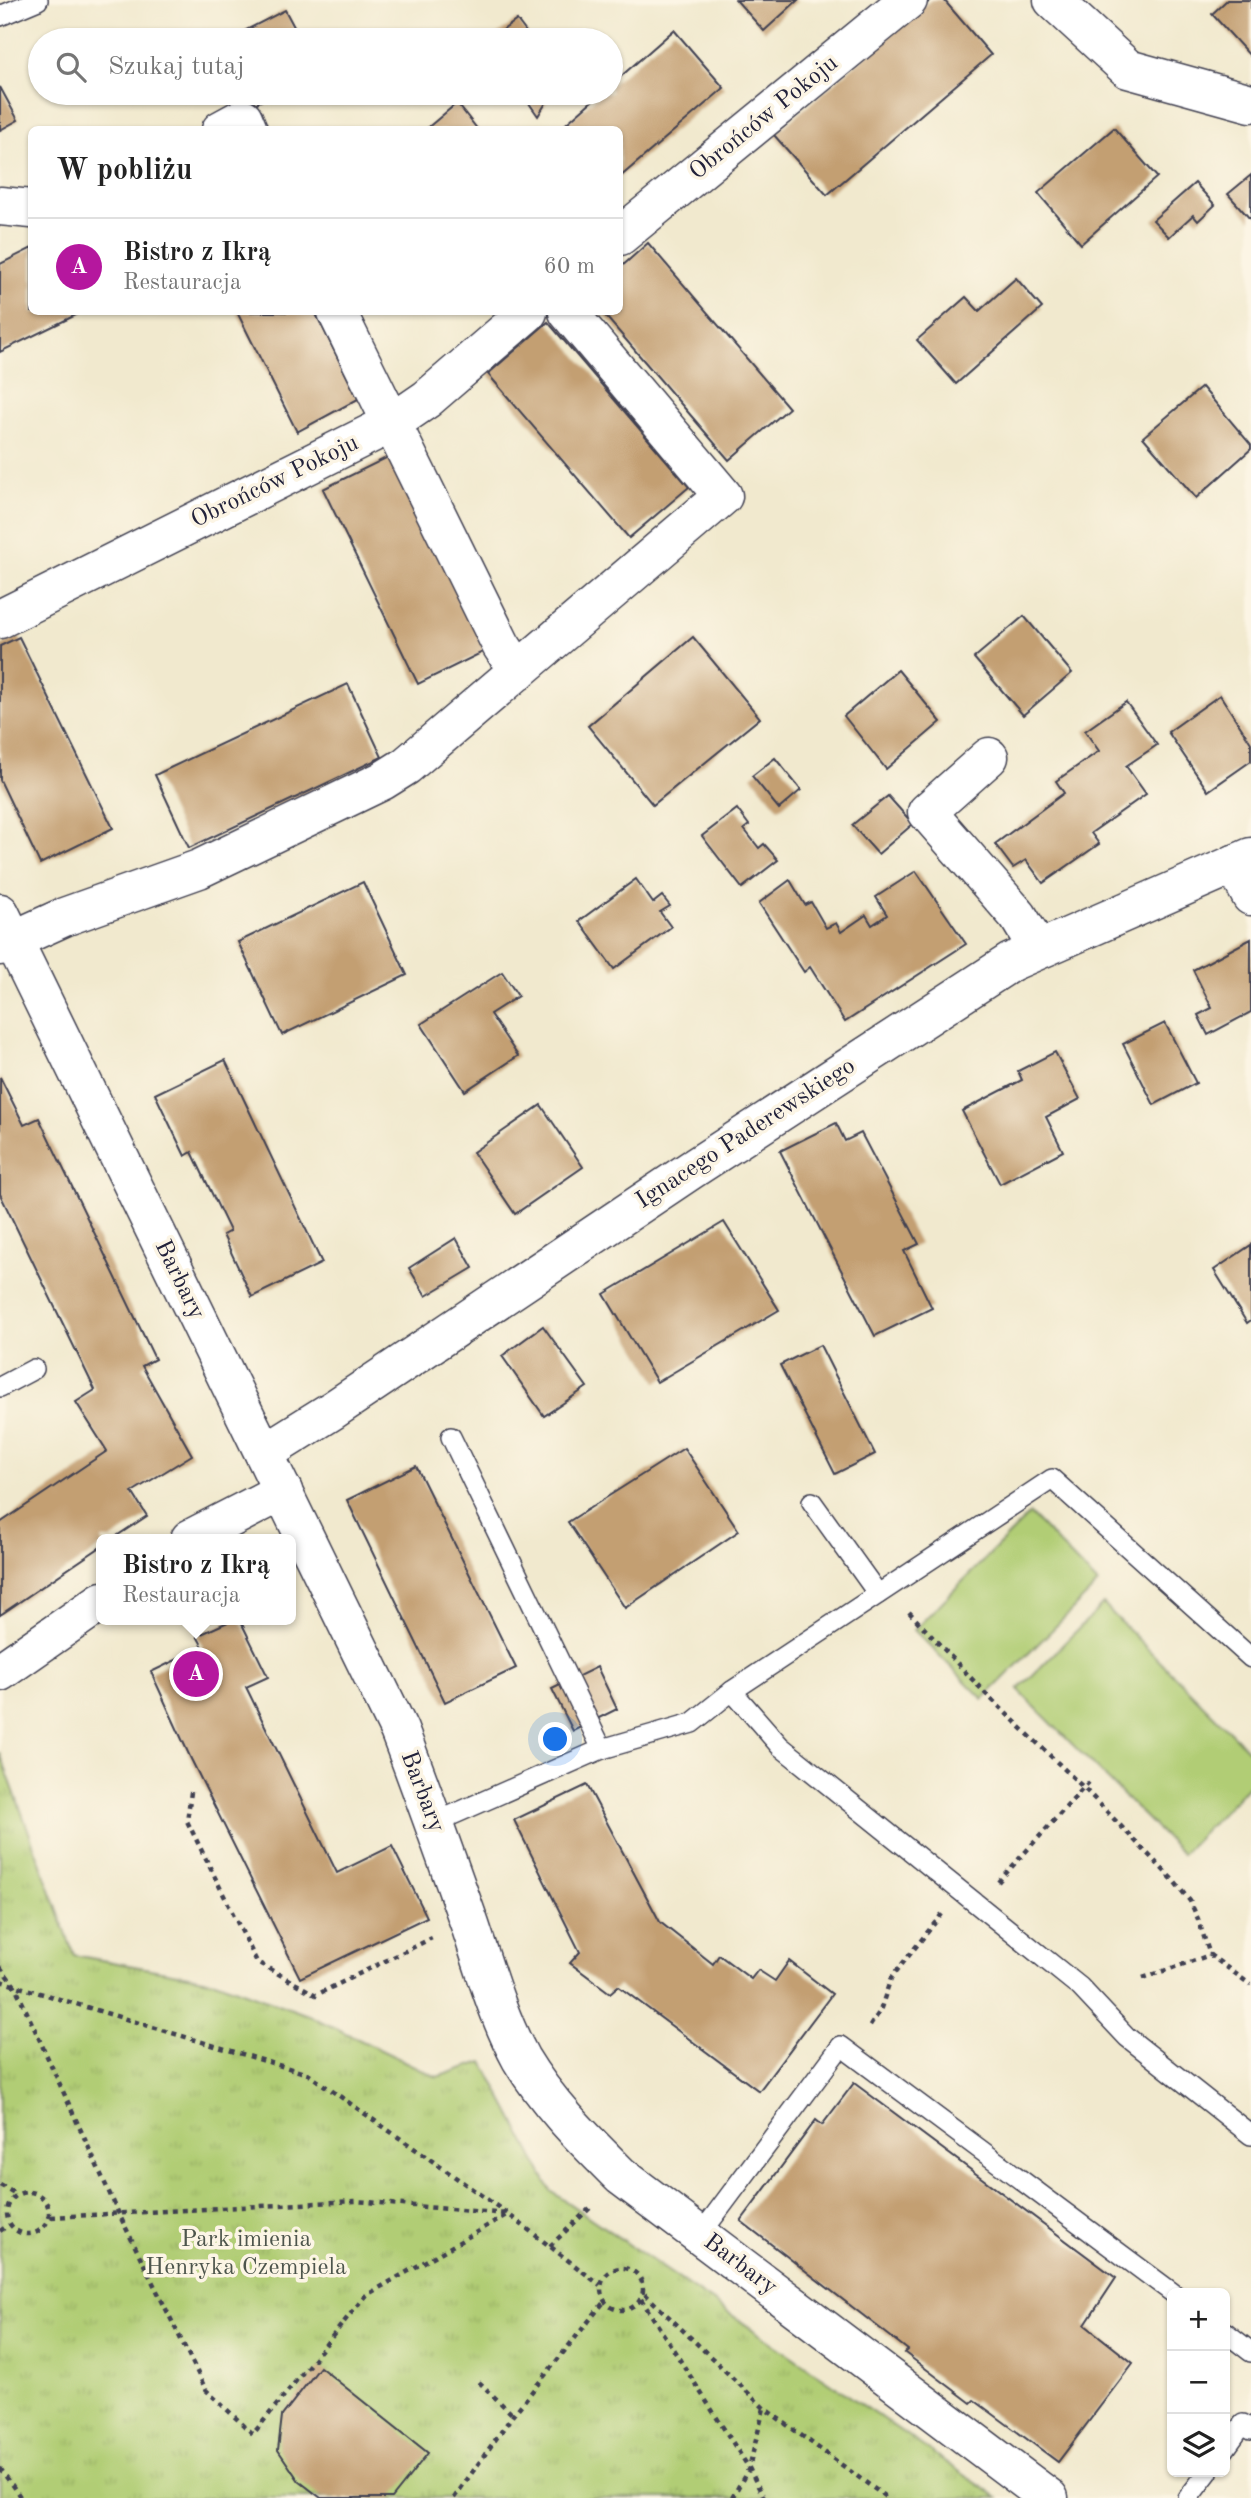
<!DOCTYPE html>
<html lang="pl">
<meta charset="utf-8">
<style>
:root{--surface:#fff;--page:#f2f2f2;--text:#222;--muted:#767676;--line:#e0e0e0;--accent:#b5179e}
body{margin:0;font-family:"Old Standard TT",serif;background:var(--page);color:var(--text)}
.controls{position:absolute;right:21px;bottom:21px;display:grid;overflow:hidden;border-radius:10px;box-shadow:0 2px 5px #0004}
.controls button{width:63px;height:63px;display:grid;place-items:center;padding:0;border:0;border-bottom:2px solid var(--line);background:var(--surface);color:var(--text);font:35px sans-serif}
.you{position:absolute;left:556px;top:1740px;width:24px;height:24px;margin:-18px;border:5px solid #fff;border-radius:50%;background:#1a73e8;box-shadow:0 0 0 10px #1a73e833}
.badge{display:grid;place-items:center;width:46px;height:46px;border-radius:50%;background:var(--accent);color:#fff;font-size:23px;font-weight:700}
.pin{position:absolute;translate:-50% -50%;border:4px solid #fff;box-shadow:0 2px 7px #0006}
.popup{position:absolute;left:96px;top:1534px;width:200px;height:91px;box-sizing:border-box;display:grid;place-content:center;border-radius:10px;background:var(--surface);filter:drop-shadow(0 2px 5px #0005);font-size:23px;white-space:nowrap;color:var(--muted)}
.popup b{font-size:26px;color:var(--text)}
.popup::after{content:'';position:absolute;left:50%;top:100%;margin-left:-14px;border:14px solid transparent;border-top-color:var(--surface)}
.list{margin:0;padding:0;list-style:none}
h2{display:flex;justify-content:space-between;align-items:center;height:91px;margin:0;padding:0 28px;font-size:30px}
h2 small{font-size:23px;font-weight:400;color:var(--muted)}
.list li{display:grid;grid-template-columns:46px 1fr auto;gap:21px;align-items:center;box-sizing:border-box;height:98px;padding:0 28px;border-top:2px solid var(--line)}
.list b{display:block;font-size:26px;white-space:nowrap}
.list p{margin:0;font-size:23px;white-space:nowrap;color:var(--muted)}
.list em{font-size:23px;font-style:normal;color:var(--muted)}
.icon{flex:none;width:38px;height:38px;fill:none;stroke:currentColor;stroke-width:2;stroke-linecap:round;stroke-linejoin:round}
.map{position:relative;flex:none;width:1251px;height:2498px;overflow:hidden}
.search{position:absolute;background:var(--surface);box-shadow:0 2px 5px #0004;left:28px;top:28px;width:595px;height:77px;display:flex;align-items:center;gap:18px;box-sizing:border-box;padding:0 24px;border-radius:38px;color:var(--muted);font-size:26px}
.panel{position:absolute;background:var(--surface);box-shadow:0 2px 5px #0004;left:28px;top:126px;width:595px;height:189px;border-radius:10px}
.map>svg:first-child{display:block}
.park{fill:url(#park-tufts);stroke:#6a7858;stroke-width:2}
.garden{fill:#b1cd74;stroke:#6a7858;stroke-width:2}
.building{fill:#c39f72}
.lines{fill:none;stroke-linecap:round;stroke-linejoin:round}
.service-casing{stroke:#414051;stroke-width:22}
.minor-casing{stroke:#414051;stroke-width:41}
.path{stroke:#414051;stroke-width:4.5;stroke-dasharray:5 5;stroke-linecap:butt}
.service{stroke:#fff;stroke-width:19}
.minor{stroke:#fff;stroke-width:38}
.labels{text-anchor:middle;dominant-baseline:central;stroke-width:7;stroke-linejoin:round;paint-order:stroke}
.street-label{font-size:24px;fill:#22223b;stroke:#fcf5e5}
.park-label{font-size:24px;fill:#4d554c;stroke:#fcf5e5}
</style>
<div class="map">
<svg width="1251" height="2498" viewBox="0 0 1251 2498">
<defs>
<pattern id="park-tufts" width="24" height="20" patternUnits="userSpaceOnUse" patternTransform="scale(1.75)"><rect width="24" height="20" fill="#b1cd74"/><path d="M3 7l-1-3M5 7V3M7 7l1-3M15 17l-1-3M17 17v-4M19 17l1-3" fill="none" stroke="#98b065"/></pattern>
</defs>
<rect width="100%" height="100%" fill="#fcf5e5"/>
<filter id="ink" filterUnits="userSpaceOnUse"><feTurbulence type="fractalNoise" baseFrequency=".0143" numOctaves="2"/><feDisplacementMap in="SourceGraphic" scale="14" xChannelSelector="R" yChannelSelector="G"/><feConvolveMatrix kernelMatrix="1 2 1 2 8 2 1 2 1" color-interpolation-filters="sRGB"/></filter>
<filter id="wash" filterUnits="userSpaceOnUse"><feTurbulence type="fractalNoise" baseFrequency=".00686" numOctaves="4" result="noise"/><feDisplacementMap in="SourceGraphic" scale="28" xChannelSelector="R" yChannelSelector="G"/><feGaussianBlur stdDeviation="1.57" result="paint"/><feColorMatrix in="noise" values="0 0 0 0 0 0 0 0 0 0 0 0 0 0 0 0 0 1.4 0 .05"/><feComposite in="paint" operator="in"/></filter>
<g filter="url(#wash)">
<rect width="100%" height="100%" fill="#f1e9ce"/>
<path class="park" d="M0 1753 74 1955 215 1981 308 2015 437 2077 483 2062 551 2191 998 2498H0Z"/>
<g class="garden">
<path d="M1030 1514 1098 1584 983 1699 914 1630Z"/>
<path d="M1103 1604 1251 1753V1783L1182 1854 1018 1690Z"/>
</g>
<g id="blocks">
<g class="building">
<path d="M736 0H798L764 31Z"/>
<path d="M931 0H944L991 55 827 195 774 135Z"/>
<path d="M1227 0H1251V57L1212 14Z"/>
<path d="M285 10 301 40H227Z"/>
<path d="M517 20 532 40H489Z"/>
<path d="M674 30 724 88 620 177V130H559L601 93H611V85Z"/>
<path d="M0 87 18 120 0 130Z"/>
<path d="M249 93H276L255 104Z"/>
<path d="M522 93H552L538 116Z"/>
<path d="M457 103 478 130H425Z"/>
<path d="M1114 128 1157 177 1081 244 1038 193Z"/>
<path d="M1251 175V220L1228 194Z"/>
<path d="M1195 183 1215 205 1198 221 1193 215 1169 237 1153 220Z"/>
<path d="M648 243 789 408 729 460 602 312H620V268Z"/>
<path d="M32 248V312H82L0 352V264Z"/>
<path d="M1016 278 1042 308 956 384 917 340 966 297 979 311Z"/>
<path d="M237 312H315L358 399 297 432Z"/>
<path d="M548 322 689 487 629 538 488 374Z"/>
<path d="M1202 387 1251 445V449L1196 498 1143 437Z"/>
<path d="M394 454 489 649 418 684 323 489Z"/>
<path d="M1024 616 1072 673 1023 715 974 658Z"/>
<path d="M19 637 113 828 40 864 0 780V646Z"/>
<path d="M693 637 760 718 653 805 588 726Z"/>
<path d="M898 670 941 722 886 769 844 716Z"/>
<path d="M348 684 382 757 189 848 155 775Z"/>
<path d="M1220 695 1251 743V761L1208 791 1168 732Z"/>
<path d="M1126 702 1157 745 1126 766 1146 794 1091 833 1099 844 1043 883 1026 860 1013 868 995 844 1064 793 1056 781 1099 751 1085 731Z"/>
<path d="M775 758 801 790 779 809 752 776Z"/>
<path d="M888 796 913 824 878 854 852 825Z"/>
<path d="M737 809 749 825 744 829 759 848 764 844 778 860 742 888 702 836Z"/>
<path d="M916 871 966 944 845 1022 810 967 804 972 759 903 790 880 805 905 811 902 826 928 836 923 841 932 866 915 872 925 887 915 876 897Z"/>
<path d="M636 879 653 903 662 896 670 906 660 912 671 927 614 969 579 921Z"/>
<path d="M363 882 407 975 282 1035 238 942Z"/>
<path d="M1251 939V1012L1208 1035 1198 1015 1212 1008 1193 970Z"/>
<path d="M502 972 518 996 490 1014 518 1056 465 1091 421 1024Z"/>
<path d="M1165 1023 1196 1083 1154 1105 1123 1044Z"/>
<path d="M1055 1052 1080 1099 1046 1117 1063 1151 1000 1184 962 1111 1022 1080 1018 1071Z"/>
<path d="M225 1060 322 1263 252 1297 223 1235 230 1231 192 1152 185 1156 155 1094Z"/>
<path d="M0 1077 24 1125 39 1118 155 1359 142 1366 192 1455 132 1492 147 1516 112 1539H102V1546L0 1615V1523L107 1451 76 1402 95 1390 0 1194Z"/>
<path d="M541 1105 583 1167 515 1214 473 1152Z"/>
<path d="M836 1123 845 1141 861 1133 919 1244 904 1251 932 1308 875 1336 780 1151Z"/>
<path d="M724 1222 779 1310 657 1382 604 1294Z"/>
<path d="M456 1238 473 1268 426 1296 409 1268Z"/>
<path d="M1251 1245V1320L1247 1323 1214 1270Z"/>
<path d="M543 1326 587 1387 544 1416 502 1356Z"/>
<path d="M820 1345 875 1454 835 1474 780 1365Z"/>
<path d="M684 1448 739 1531 625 1608 568 1522Z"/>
<path d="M416 1466 516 1668 445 1702 347 1500Z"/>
<path d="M232 1620H240L268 1677 246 1687 337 1873 392 1846 427 1917 300 1978 191 1759 151 1672 203 1647 197 1636Z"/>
<path d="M597 1667 617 1709 573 1731 552 1689Z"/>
<path d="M587 1785 660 1922 713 1964 719 1955 751 1979 758 1970 775 1981 789 1961 832 1994 759 2091 618 1986 610 1993 570 1963 580 1952 514 1820Z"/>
<path d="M854 2083 1116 2278 1085 2325 1133 2363 1058 2462 974 2400 971 2403 905 2353 908 2350 741 2221 816 2120 822 2125Z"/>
<path d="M320 2367 428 2453 392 2498H321L299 2481 278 2450 282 2416Z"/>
</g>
</g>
</g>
<g filter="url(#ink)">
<use href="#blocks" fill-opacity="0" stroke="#414051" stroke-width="2"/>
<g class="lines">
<defs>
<g id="service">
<path d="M0 16 38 0"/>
<path d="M0 1387 34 1369"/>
<path d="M451 1437 602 1749"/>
<path d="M812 1502 878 1594"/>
<path d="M732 1691 780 1746 1080 1987 1127 2037 1251 2135"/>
<path d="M434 1823 602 1749 692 1723 732 1691 1052 1479 1251 1658"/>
<path d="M700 2235 841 2046 1173 2293"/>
<path d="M1225 2332 1251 2352"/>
<path d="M1225 2449 1243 2424 1251 2430"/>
<path d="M1188 2498 1208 2472"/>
</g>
<g id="minor">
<path d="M1053 0 1128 69 1251 103"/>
<path d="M221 130 243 118 248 130"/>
<path d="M0 206 32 209"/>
<path d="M620 236 908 0"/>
<path d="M337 312 501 645 518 671"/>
<path d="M0 619 392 423 427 399 528 312"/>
<path d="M989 757 927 812 1018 916 1038 949"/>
<path d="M1234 864 1251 896"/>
<path d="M0 913 399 1730C424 1795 447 1860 470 1925 485 1970 498 2017 521 2059 548 2104 584 2139 621 2176L1049 2498"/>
<path d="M0 946 64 917 199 869 382 781 406 766 723 496 568 312"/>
<path d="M264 1453 333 1410 691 1170 1011 962 1251 857"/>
<path d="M190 1539 283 1491"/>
<path d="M0 1672 102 1601"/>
</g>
</defs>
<use href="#service" class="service-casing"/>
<use href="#minor" class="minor-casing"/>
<g class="path">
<path d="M909 1612 987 1695 1084 1788 1173 1880 1190 1901 1198 1919 1210 1955"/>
<path d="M191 1792 187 1821 257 1962 316 1995 432 1938"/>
<path d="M998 1882 1089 1782"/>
<path d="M0 1967 15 1986 119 2214 206 2390 253 2434 365 2296 508 2214"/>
<path d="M1143 1978 1210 1955 1251 1985"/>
<path d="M0 1981 308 2074 508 2214 600 2285"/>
<path d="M870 2026 880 2011 891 1978 942 1914"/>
<path d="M0 2185 16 2194"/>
<circle cx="28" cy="2213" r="21"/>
<path d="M51 2217 356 2201 507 2214"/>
<path d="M0 2231 9 2225"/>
<path d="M550 2246 592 2206"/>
<circle cx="622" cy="2289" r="21"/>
<path d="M645 2294 764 2408 887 2498"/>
<path d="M641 2299 749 2468 764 2498"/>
<path d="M479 2382 513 2415"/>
<path d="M0 2468 21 2498"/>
<path d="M454 2498 513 2415 604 2302"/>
<path d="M732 2498 749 2468 764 2408"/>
</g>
<use href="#service" class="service"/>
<use href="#minor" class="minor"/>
</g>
</g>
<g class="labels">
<g class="street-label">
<text transform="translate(764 118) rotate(-39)">Obrońców Pokoju</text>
<text transform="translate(275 482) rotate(-26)">Obrońców Pokoju</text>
<text transform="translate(746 1134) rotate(-33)">Ignacego Paderewskiego</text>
<text transform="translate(179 1280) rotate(64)">Barbary</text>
<text transform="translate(422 1792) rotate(69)">Barbary</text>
<text transform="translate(740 2265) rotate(37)">Barbary</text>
</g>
<g class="park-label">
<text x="246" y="2240">Park imienia<tspan x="246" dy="28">Henryka Czempiela</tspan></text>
</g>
</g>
</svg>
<div class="controls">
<button>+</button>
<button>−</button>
<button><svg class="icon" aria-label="layers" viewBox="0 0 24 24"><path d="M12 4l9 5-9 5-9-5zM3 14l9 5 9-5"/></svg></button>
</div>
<div class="you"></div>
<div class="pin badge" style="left:196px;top:1674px">A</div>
<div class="popup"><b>Bistro z Ikrą</b>Restauracja</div>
<div class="search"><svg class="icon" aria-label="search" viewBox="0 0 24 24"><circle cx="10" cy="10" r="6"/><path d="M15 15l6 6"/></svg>Szukaj tutaj</div>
<section class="panel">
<h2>W pobliżu<small></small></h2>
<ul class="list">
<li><span class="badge">A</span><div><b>Bistro z Ikrą</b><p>Restauracja</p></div><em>60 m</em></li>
</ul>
</section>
</div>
